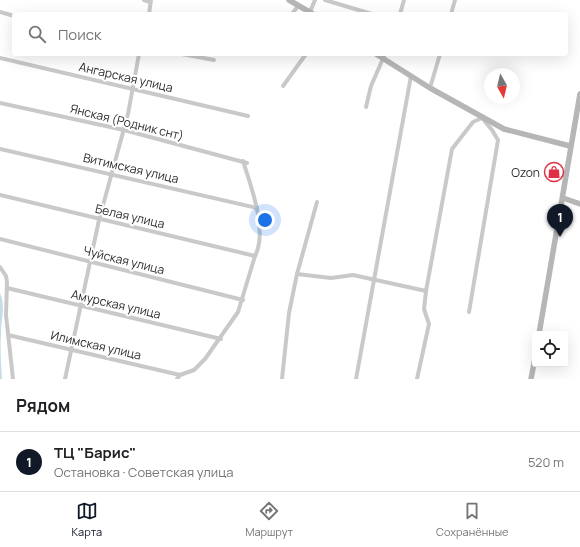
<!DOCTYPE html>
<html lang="ru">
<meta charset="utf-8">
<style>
:root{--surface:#fff;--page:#f6f6f6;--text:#202124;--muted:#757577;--line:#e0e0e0;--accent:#111827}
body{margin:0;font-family:Manrope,sans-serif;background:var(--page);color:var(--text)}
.controls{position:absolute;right:12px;bottom:12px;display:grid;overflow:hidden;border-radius:4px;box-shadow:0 4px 16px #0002}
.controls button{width:36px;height:36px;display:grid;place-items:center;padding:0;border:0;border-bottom:1px solid var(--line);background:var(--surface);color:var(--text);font:20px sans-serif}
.compass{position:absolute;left:484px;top:68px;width:36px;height:36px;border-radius:50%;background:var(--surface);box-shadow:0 4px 16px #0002;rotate:172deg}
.you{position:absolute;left:265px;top:220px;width:14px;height:14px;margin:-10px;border:3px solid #fff;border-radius:50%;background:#1a73e8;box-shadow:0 0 0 6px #1a73e833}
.badge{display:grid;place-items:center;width:26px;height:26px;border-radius:50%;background:var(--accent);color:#fff;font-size:13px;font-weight:700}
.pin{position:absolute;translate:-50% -33px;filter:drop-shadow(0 1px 2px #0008)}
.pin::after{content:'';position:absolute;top:21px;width:14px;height:12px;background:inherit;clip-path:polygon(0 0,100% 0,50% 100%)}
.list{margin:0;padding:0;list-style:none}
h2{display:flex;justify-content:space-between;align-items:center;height:52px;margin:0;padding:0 16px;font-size:17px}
h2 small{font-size:13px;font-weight:400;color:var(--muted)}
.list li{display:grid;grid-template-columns:26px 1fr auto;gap:12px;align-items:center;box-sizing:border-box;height:60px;padding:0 16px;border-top:1px solid var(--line)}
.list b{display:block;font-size:15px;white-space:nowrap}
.list p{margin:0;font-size:13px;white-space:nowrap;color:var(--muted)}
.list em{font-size:13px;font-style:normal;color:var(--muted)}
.icon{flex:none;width:22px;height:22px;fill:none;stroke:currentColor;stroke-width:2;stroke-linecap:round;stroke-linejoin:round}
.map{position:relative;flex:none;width:580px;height:379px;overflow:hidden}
.search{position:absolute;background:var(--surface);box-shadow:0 4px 16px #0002;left:12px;right:12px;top:12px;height:44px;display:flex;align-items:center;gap:10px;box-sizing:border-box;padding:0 14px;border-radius:4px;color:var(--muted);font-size:15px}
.sheet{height:112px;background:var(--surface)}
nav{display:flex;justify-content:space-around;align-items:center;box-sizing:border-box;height:56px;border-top:1px solid var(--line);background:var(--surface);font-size:11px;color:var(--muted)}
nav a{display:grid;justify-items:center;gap:2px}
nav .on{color:var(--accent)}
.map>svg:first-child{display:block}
.water{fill:#c5dde9}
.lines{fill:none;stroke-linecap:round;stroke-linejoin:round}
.street{stroke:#c9c9c9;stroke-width:4}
.secondary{stroke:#b6b6b6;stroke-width:5.5}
.labels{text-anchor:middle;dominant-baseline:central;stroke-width:4;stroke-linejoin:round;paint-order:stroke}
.street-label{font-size:12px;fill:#2c2c2c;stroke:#fff}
.poi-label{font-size:12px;fill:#2c2c2c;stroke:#fff;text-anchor:end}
</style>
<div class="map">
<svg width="580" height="379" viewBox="0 0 580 379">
<rect width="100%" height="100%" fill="#fff"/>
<path class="water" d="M0 293C6 307 1 318 1 332 0 348 1 363 2 379H0Z"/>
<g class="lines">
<g class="street">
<path d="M144 0 150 2"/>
<path d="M325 0 372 14"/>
<path d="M0 12 14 16"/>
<path d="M310 12 315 0"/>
<path d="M149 14 151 0"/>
<path d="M292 14 298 6"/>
<path d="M400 14 404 0"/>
<path d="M451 14 455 0"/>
<path d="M182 54 214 60"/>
<path d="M0 58 248 116"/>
<path d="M283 86 306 54"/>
<path d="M430 88 440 54"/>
<path d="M0 103 124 130 247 163"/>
<path d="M366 107 371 86 385 54"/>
<path d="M0 149 257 208"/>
<path d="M0 195 255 256"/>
<path d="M0 239 243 300"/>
<path d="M0 267 6 276 7 282 6 315 13 379"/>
<path d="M297 274 331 278 353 275 426 291"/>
<path d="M7 288 221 339"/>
<path d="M8 335 180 375"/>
<path d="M65 379 99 220 128 114 139 54"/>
<path d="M177 379 180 375 194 370 205 359 238 312 255 256C268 231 251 186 243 161"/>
<path d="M282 379 289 313 297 274 317 202"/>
<path d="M356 379 411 76"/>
<path d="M417 379 429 324 424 309 426 291 452 149 473 122 482 118 492 130 498 140 469 312"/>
</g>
<g class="secondary">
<path d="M289 0 313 14"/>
<path d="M376 54 430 88 504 129 570 146"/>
<path d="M563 198 580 204"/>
<path d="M539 334 580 94"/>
<path d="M531 379 535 358"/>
</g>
</g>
<defs>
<symbol id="shop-ring" viewBox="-11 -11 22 22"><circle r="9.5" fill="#fff" stroke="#e03144" stroke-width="1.5"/><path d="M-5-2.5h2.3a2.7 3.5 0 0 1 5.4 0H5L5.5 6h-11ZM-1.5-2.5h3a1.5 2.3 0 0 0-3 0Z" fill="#e03144"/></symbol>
</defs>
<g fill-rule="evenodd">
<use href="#shop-ring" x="543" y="161" width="22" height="22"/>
</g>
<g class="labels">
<g class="street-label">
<text transform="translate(126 77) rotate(13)">Ангарская улица</text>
<text transform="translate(127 122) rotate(14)">Янская (Родник снт)</text>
<text transform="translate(131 168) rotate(13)">Витимская улица</text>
<text transform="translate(130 216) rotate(13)">Белая улица</text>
<text transform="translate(124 260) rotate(14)">Чуйская улица</text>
<text transform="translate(116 304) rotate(13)">Амурская улица</text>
<text transform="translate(96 345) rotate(13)">Илимская улица</text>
</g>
<g class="poi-label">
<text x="540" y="172">Ozon</text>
</g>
</g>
</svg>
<div class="controls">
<button><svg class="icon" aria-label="locate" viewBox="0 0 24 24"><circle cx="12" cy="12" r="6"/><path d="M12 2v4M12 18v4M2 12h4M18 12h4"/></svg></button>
</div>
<svg class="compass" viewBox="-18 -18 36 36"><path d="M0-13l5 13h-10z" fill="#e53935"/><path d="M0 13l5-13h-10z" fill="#757577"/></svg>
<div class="you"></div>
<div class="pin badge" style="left:560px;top:237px">1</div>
<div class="search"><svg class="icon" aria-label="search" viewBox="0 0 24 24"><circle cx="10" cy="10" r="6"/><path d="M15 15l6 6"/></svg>Поиск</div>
</div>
<section class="sheet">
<h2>Рядом<small></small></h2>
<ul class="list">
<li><span class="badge">1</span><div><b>ТЦ &quot;Барис&quot;</b><p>Остановка · Советская улица</p></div><em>520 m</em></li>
</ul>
</section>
<nav>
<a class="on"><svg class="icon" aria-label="map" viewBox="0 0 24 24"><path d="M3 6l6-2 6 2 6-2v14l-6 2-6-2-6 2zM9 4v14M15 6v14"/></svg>Карта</a>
<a><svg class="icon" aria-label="directions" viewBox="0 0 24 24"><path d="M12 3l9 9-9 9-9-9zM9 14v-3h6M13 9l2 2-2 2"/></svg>Маршрут</a>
<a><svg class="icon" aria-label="saved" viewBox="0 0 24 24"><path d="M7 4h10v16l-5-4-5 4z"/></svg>Сохранённые</a>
</nav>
